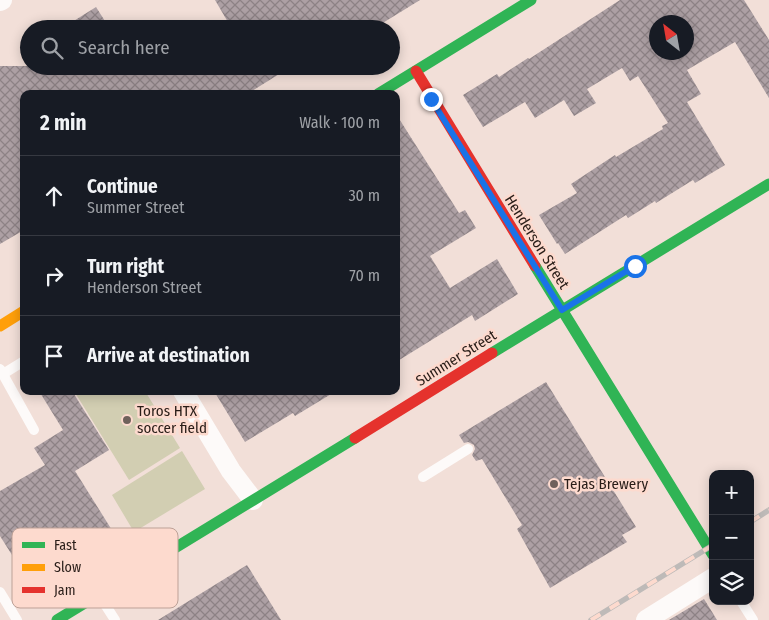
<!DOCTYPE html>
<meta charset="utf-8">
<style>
:root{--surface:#171b24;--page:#20242c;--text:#f1f3f6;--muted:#9ea1a6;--line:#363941}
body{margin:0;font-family:"Fira Sans Condensed",sans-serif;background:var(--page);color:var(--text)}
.controls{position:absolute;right:15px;bottom:15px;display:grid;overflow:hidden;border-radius:10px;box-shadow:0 2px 12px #0003}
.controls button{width:45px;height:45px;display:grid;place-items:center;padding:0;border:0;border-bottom:1px solid var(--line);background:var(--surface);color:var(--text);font:25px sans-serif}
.compass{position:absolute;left:649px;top:15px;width:45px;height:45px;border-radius:50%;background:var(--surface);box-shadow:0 2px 12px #0003;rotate:329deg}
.stop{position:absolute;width:15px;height:15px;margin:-11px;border:4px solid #1a73e8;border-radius:50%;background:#fff}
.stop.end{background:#1a73e8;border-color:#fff;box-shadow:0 1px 5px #0008}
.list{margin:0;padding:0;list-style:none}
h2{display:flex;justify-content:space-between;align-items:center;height:65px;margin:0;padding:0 20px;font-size:21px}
h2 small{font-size:16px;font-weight:400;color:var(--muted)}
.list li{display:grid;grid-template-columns:32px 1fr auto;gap:15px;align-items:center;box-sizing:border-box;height:80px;padding:0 20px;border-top:1px solid var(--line)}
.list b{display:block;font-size:19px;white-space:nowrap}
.list p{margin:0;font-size:16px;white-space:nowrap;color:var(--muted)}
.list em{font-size:16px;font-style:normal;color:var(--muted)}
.icon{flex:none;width:28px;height:28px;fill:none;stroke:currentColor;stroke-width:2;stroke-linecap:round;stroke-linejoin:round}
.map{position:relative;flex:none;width:769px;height:620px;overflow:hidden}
.search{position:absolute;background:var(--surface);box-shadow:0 2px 12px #0003;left:20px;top:20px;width:380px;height:55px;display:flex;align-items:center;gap:12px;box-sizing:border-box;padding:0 18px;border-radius:28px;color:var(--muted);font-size:19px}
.panel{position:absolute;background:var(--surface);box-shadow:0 2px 12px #0003;left:20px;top:90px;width:380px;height:305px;border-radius:10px}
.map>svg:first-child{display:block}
.pitch{fill:#d2ceb2}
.building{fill:url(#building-cross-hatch);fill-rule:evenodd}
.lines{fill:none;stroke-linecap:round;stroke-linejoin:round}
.lane{stroke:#fdfaf9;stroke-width:10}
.street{stroke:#fdfaf9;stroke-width:20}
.fast{stroke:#30b455;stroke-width:11}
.slow{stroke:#ff9f0a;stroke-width:11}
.jam{stroke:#e5322d;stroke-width:11}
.rail-casing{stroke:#bebab8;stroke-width:5.5}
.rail{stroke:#fddace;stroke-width:4;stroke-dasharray:11;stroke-linecap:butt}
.route{stroke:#1a73e8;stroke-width:6}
.poi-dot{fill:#6f615b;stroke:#fddace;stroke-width:2}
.labels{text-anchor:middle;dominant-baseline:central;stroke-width:5;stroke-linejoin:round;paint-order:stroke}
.street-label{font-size:15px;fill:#291d18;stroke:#fddace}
.poi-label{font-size:15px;fill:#291d18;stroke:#fddace;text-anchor:start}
.key{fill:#fddace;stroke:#bda197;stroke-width:1}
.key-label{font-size:14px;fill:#291d18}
</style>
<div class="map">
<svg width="769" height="620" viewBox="0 0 769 620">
<defs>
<pattern id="building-cross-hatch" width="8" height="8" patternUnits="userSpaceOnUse" patternTransform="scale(1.25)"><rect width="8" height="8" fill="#ada0a4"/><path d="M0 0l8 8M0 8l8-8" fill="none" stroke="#8d8285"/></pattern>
</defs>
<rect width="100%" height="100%" fill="#f2dfd8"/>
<g class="pitch">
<path d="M74 391H145L180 448 129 480Z"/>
<path d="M182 451 205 489 134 532 112 495Z"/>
</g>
<g class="building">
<path d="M215 0H420L373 29H232Z"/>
<path d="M620 0H744L769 40V98L735 42 687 70 701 94 687 102 725 165 695 183 693 180 656 203 655 201 628 218 626 215 565 254 558 243 557 244 539 215 577 193 571 184 615 155 616 157 663 129 662 126 668 123 638 76 630 81 622 68 587 89 596 103 574 116 564 100 535 118 525 102 483 127 463 95 497 74 499 77 528 58 529 59ZM656 22H686V52H656Z"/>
<path d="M96 7 110 29H61Z"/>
<path d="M0 66H292L247 94H24V230L0 244Z"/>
<path d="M396 114 459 213 465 210 476 228 430 256 450 288 497 259 518 294 475 321 472 315 396 362Z"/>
<path d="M546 382 636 527 622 535 627 542 550 588 517 529 522 525 482 459 476 461 472 455 475 449 474 445 468 442 464 443 459 435Z"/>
<path d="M39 391H72L109 450 75 471 115 535 71 562 75 568 36 593 0 536V491L45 465 34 448 63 430Z"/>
<path d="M214 391H336L295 416 293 413 245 442Z"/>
<path d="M247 565 281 620H158Z"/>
<path d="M704 599 717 620H669Z"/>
</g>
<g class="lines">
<g class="lane">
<path d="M0 369 34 430"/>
<path d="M3 374 24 361"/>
<path d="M423 477 468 449"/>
<path d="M0 592 17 620"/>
<path d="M99 595 115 620"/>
<path d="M741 601 753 620"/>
</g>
<g class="street">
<path d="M0 1 2 0"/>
<path d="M183 391 231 471 253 500"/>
<path d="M646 620 713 578"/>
</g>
<g class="fast">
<path d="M378 94 531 0"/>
<path d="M535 266 713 555"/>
<path d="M492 353 769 184"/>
<path d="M57 620 355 438"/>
</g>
<path class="slow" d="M0 326 24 311"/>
<g class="jam">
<path d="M416 71 535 266"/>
<path d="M355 438 492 353"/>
</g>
<defs>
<g id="rail">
<path d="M750 522 769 510"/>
<path d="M591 620 713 545"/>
</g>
</defs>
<use href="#rail" class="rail-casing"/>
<use href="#rail" class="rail"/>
</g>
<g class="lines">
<path class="route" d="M431 99 562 310 635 266"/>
</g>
<g class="poi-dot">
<circle cx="127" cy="420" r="5"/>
<circle cx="554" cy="484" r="5"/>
</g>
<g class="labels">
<g class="street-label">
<text transform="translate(537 242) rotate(58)">Henderson Street</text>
<text transform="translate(456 358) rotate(-32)">Summer Street</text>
</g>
<g class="poi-label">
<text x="137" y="411">Toros HTX<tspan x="137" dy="17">soccer field</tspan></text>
<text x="564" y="484">Tejas Brewery</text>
</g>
</g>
<rect x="12" y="528" width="166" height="80" rx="8" class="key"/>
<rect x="22" y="542" width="23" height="6" fill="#30b455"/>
<rect x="22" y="564" width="23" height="7" fill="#ff9f0a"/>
<rect x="22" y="587" width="23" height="6" fill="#e5322d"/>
<g class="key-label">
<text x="54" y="550">Fast</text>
<text x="54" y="572">Slow</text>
<text x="54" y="595">Jam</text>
</g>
</svg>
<div class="controls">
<button>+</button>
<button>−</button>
<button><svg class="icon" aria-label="layers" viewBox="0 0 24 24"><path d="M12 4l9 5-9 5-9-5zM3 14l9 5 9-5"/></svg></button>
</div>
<svg class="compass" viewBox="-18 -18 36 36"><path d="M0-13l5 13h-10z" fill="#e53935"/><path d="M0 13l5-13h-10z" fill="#9ea1a6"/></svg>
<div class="stop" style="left:635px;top:266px"></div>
<div class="stop end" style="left:431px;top:99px"></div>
<div class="search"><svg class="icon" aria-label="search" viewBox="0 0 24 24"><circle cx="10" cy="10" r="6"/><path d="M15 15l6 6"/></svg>Search here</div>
<section class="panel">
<h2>2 min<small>Walk · 100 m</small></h2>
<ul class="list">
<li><svg class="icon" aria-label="ahead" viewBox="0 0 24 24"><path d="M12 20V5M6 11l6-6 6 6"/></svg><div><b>Continue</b><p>Summer Street</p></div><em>30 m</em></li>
<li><svg class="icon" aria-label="right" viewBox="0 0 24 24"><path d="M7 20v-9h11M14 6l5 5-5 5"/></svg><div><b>Turn right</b><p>Henderson Street</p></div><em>70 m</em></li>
<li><svg class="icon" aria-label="arrive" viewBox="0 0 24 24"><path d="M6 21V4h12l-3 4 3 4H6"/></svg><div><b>Arrive at destination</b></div></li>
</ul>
</section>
</div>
